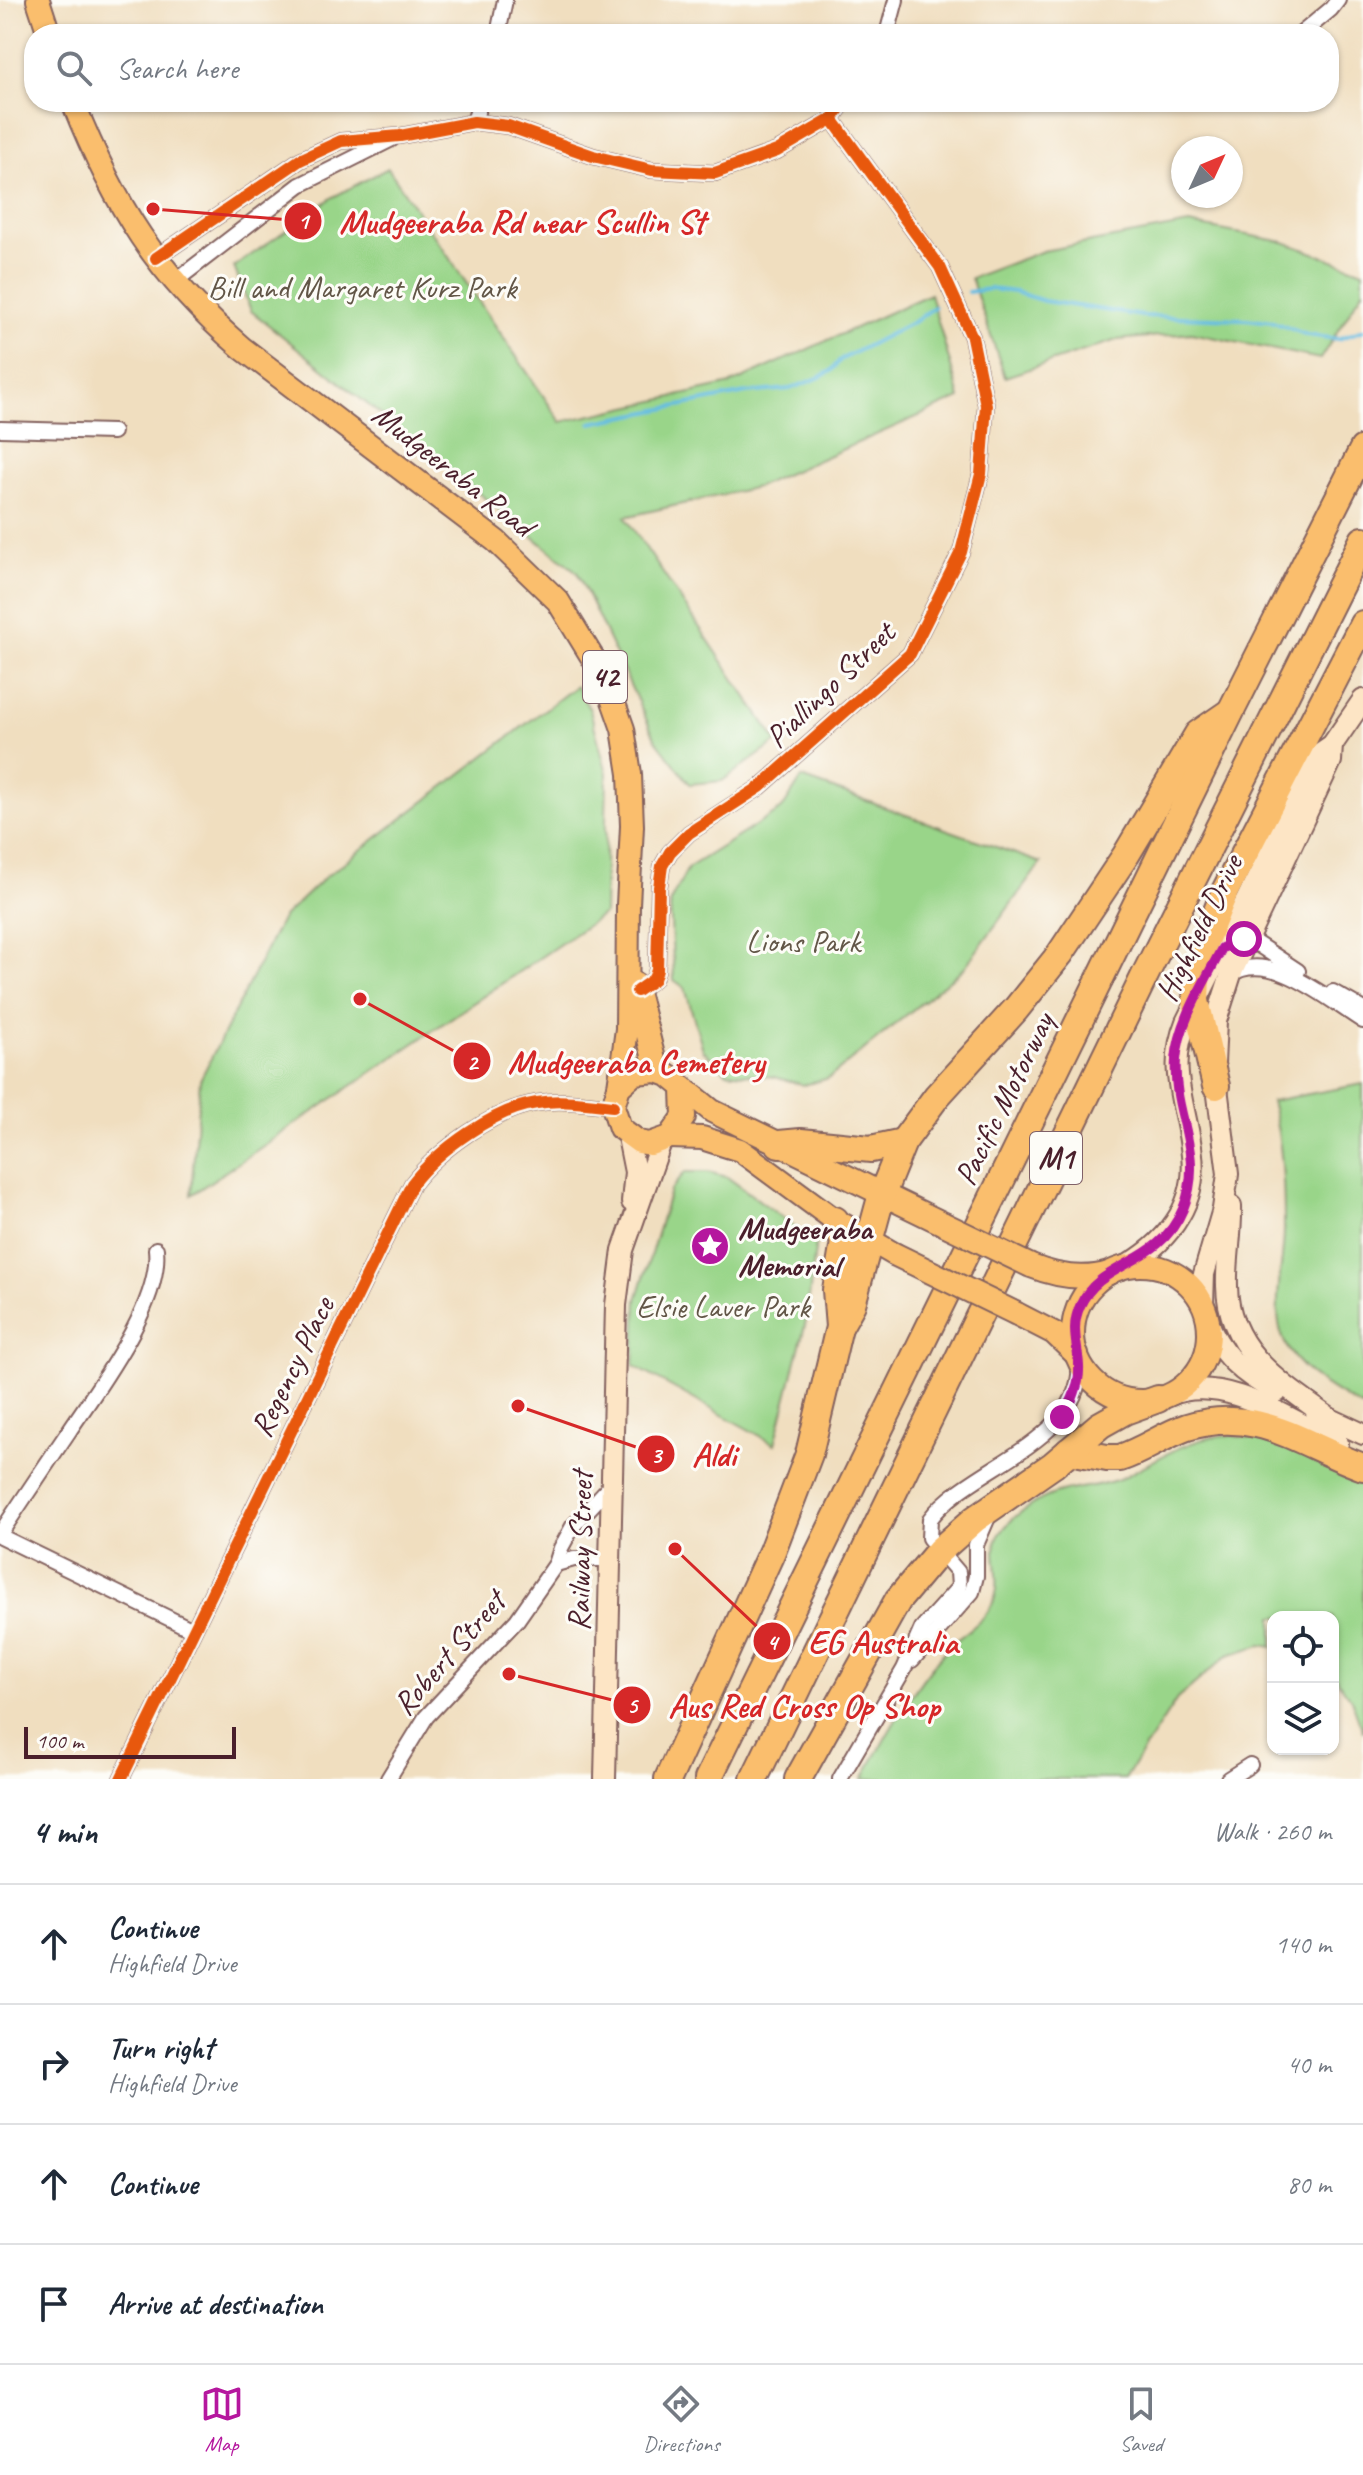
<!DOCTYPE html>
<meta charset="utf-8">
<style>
:root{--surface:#fff;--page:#f2f2f3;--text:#1f2937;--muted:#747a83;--line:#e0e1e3;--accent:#b5179e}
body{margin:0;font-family:Caveat,sans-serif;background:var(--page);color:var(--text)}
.controls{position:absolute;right:24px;bottom:24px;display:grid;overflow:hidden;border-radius:16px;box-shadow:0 2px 6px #0004}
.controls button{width:72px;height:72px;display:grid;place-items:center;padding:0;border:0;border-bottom:2px solid var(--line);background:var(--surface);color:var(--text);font:40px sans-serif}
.compass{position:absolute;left:1171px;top:136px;width:72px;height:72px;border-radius:50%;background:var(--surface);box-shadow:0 2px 6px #0004;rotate:46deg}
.scale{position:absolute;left:24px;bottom:20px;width:212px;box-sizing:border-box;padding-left:8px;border:4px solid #4a1f2b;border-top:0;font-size:22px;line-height:28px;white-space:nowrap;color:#4a1f2b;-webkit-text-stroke:6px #fdfcf7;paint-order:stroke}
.stop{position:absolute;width:24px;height:24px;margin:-18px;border:6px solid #b5179e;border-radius:50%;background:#fff}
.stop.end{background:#b5179e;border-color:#fff;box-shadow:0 2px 8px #0008}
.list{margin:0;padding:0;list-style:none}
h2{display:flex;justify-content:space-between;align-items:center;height:104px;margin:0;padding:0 32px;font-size:34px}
h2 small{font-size:26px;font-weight:400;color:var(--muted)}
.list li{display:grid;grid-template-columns:52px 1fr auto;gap:24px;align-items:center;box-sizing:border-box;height:120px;padding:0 32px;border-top:2px solid var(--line)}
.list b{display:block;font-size:30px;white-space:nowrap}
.list p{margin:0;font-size:26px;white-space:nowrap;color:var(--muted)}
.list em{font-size:26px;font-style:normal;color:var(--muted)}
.icon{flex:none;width:44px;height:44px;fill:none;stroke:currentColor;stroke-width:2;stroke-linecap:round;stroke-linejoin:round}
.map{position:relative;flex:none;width:1363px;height:1779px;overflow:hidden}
.search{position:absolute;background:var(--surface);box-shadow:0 2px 6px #0004;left:24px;right:24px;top:24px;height:88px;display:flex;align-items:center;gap:20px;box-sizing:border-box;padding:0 28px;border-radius:32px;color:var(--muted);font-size:30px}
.sheet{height:584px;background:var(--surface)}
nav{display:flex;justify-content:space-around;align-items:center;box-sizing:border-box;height:112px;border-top:2px solid var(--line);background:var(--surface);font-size:22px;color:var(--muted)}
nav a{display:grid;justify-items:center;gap:4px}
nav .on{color:var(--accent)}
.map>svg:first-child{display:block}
.green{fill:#99d589;stroke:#727a5a;stroke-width:2}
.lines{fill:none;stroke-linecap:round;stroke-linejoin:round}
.stream{stroke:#65bde2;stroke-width:4}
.street-casing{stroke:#84625f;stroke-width:18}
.secondary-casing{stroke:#84625f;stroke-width:24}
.primary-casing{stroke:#84625f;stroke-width:26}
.highway-casing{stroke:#84625f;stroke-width:30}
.street{stroke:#fff;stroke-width:14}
.secondary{stroke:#fde5c5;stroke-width:20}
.primary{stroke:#fabe6d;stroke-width:22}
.highway{stroke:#fabe6d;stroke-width:26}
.primary-bridge-casing{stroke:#84625f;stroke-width:26;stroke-linecap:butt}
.primary-bridge{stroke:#fabe6d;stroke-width:22}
.cycleway-casing{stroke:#fdfcf7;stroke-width:17}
.cycleway{stroke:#e8590c;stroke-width:12}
.route{stroke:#b5179e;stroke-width:10}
.labels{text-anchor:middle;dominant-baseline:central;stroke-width:6;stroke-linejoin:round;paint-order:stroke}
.shield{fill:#fdfcf7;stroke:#806168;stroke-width:2}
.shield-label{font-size:30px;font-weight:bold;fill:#4a1f2b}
.park-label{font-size:32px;fill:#625647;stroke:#fdfcf7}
.street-label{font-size:32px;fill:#4a1f2b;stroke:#fdfcf7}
.poi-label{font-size:32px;font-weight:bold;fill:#4a1f2b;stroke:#fdfcf7;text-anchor:start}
.leader{fill:none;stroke:#d62828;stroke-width:3}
.callout-dot{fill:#d62828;stroke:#fdfcf7;stroke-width:3}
.mark-label{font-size:24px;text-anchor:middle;font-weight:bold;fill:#fff}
.callout-label{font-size:34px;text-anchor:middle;font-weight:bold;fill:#d62828;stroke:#fdfcf7;stroke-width:6;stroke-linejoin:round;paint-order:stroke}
</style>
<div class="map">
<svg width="1363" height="1779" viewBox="0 0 1363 1779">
<rect width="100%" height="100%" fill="#fdfcf7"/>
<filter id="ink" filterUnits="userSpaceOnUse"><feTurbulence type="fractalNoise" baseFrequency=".0125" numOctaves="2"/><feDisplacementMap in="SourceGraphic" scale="16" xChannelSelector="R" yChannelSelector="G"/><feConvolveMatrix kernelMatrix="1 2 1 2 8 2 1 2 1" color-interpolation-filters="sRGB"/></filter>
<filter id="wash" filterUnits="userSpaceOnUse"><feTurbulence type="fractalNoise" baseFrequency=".006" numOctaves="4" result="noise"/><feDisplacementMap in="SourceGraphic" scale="32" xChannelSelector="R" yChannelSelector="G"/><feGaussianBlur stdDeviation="1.8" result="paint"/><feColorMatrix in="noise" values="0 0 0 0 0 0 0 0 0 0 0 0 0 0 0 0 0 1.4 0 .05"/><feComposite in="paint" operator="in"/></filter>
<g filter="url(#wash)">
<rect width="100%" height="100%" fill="#f0debf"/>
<g class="green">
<path d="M388 168 561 422 731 384 930 294 960 398 757 487 625 517 777 742 722 781 690 784 656 740 577 572 251 311 234 267 333 197Z"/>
<path d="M1189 224 1284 242 1363 271V291L1320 359 1191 333 1117 340 1005 377 971 278 1043 251Z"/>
<path d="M576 686 590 710 607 773 604 914 191 1195 200 1080 282 918 324 878Z"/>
<path d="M802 778 1041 863 964 968 829 1078 804 1085 774 1077 726 1072 703 1050 685 988 674 980 670 902 688 868 782 809Z"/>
<path d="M1363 1084V1408C1340 1395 1315 1381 1297 1361 1263 1324 1284 1275 1284 1230 1284 1187 1283 1143 1271 1101Z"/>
<path d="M685 1172H708L727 1177 816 1242 806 1321 775 1444 634 1366 637 1300 670 1191Z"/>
<path d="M1224 1435 1262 1439 1363 1480V1732L1351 1699 1333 1674V1617H1273V1647L1261 1645 1228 1655 1177 1699 1125 1779H863C887 1734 911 1690 945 1651 956 1637 975 1629 986 1614 1011 1582 985 1556 1000 1534 1014 1513 1040 1497 1065 1491 1085 1486 1105 1486 1124 1477 1160 1458 1183 1441 1224 1435Z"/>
</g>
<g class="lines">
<g class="stream">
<path d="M968 292 990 289 1015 292 1044 301 1143 316 1246 319 1273 322 1307 335 1338 339 1363 330"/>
<path d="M591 423 746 393 790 389 818 378 831 371 840 360 917 320 934 307"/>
</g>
</g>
</g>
<g filter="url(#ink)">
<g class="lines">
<defs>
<g id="street">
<path d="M498 34 505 0"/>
<path d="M887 34 896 0"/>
<path d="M1301 34 1331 9 1338 0"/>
<path d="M474 122 480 102"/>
<path d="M156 258 300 160 341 141 400 136 474 122 508 126 593 156 652 170 715 173 777 151 832 119 844 102"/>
<path d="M174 282 300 185 392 139"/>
<path d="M0 429 113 432"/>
<path d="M1248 938 1298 971"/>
<path d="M1231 974C1271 949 1329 1000 1363 1021"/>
<path d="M637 991 654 979 657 970 659 887 662 866 670 852 689 833 760 787 910 654 961 552 981 474 986 405 972 337 940 267 832 119"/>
<path d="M1333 992 1363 1009"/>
<path d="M0 1534C23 1499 46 1465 69 1431 99 1386 162 1303 156 1249"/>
<path d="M0 1536 193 1630"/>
<path d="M556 1564 574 1559H609"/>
<path d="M912 1660 972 1592 976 1576V1545L989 1515"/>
<path d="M121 1779 412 1184C438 1150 495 1109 537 1103 561 1099 588 1103 613 1106"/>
<path d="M388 1779 426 1717 517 1620 556 1564 561 1548 573 1526 611 1485"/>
<path d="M840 1779 904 1669 922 1628 959 1587 958 1572 929 1538 930 1519C970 1465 1088 1441 1079 1359"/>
<path d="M1228 1779 1250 1765"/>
</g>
<g id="secondary">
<path d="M628 1137 635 1172 632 1202"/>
<path d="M1231 1206C1232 1233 1226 1259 1227 1286 1228 1351 1282 1384 1329 1418"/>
<path d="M1121 1269C1164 1246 1198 1207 1192 1155 1187 1106 1166 1071 1186 1022L1319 754 1332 745 1363 700"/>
<path d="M1203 1305 1204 1274 1223 1209 1228 1174 1214 1064 1216 1021 1231 974 1331 761 1332 745"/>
<path d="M1207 1318C1218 1354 1244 1375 1277 1392"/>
<path d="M1170 1395C1223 1373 1290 1420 1338 1443"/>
<path d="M1316 1412 1363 1434"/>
<path d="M605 1779 616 1305 623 1250 661 1142"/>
</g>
<g id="primary">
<path d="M38 0 49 34"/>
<path d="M73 102C114 205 157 275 242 348L496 541 558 601 605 678 623 729 630 774 632 826 628 905 627 1029 619 1087"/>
<path d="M635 984 657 1071"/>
<path d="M683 1090 684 1117 670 1137 650 1144 639 1142 620 1128 613 1106 619 1087 635 1073 657 1071 668 1075 712 1111 944 1224"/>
<path d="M670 1137 702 1138 740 1150 835 1220 894 1254"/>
<circle cx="1141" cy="1333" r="68"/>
<path d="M1031 1266C1056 1276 1082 1281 1109 1273"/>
<path d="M1017 1314 1054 1333 1077 1355"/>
</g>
<g id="highway">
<path d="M1216 1086 1196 1001 1197 974 1205 941 1225 891 1363 624"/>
<path d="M779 1144 801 1142 871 1149 903 1142"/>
<path d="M839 1327 852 1304 882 1194 903 1142 937 1096 1016 1009 1060 954 1126 855 1198 734 1230 712"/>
<path d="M1069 1451 1107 1458H1120C1144 1450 1164 1435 1187 1427 1257 1405 1302 1445 1363 1467"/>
<path d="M668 1779 772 1551 809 1454 839 1327 836 1290 844 1242 835 1220"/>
<path d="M708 1779 1231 711 1363 449"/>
<path d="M754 1779 1147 971 1363 540"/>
<path d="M798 1779 898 1600 939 1551 975 1519 1053 1465 1100 1425 1125 1411 1158 1399"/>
</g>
</defs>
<use href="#street" class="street-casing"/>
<use href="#secondary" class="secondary-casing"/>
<use href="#primary" class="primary-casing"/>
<use href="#highway" class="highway-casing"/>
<use href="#street" class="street"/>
<use href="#secondary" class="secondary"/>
<use href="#primary" class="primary"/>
<use href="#highway" class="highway"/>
<defs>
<g id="primary-bridge">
<path d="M944 1224 1031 1266"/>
<path d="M894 1254 1017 1314"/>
</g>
</defs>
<use href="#primary-bridge" class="primary-bridge-casing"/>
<use href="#primary-bridge" class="primary-bridge"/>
<defs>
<g id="cycleway">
<path d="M156 258 300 160 341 141 400 136 474 122 508 126 593 156 652 170 715 173 777 151 832 119 844 102"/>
<path d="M637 991 654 979 657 970 659 887 662 866 670 852 689 833 760 787 910 654 961 552 981 474 986 405 972 337 940 267 832 119"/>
<path d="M121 1779 412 1184C438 1150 495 1109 537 1103 561 1099 588 1103 613 1106"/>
</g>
</defs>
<use href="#cycleway" class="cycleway-casing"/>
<use href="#cycleway" class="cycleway"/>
</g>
</g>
<g class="lines" filter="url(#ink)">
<path class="route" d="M1062 1417C1072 1403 1080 1384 1079 1366 1078 1345 1070 1328 1080 1306 1100 1260 1159 1267 1183 1209 1206 1152 1172 1115 1176 1060 1179 1021 1205 982 1222 948L1244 939"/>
</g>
<defs>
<symbol id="sight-disc" viewBox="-11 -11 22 22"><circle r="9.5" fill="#b5179e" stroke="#fdfcf7"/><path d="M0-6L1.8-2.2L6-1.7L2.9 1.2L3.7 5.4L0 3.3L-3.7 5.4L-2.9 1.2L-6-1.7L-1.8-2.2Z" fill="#fff"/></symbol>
</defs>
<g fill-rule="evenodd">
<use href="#sight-disc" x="688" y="1224" width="44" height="44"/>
</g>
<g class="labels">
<g class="shield">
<rect x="583" y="651" width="44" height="52" rx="6"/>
<rect x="1030" y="1132" width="52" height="52" rx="6"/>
</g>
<g class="shield-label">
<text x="605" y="677">42</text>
<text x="1056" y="1158">M1</text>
</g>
<g class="park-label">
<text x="362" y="287">Bill and Margaret Kurz Park</text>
<text x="803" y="941">Lions Park</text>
<text x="723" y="1306">Elsie Laver Park</text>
</g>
<g class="street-label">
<text transform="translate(453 470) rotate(38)">Mudgeeraba Road</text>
<text transform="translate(830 685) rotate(-44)">Piallingo Street</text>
<text transform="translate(1199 928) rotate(-64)">Highfield Drive</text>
<text transform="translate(1004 1099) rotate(-64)">Pacific Motorway</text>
<text transform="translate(292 1367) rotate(-64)">Regency Place</text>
<text transform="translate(580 1551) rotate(-89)">Railway Street</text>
<text transform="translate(449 1653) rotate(-49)">Robert Street</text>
</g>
<g class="poi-label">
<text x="738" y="1228">Mudgeeraba<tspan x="738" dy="37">Memorial</tspan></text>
</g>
</g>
<path class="leader" d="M153 209L303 221M360 999L472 1061M518 1406L656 1454M675 1549L772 1641M509 1674L632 1705"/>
<g class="callout-dot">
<circle cx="153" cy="209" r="8"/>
<circle cx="360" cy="999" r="8"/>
<circle cx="518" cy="1406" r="8"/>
<circle cx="675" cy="1549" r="8"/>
<circle cx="509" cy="1674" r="8"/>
<circle cx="303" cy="221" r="20"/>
<circle cx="472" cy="1061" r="20"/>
<circle cx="656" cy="1454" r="20"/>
<circle cx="772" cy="1641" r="20"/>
<circle cx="632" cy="1705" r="20"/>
</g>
<g class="mark-label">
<text x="303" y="229">1</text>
<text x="472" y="1070">2</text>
<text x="656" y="1463">3</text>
<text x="772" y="1650">4</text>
<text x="632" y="1713">5</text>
</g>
<g class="callout-label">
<text x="522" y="233">Mudgeeraba Rd near Scullin St</text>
<text x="636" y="1073">Mudgeeraba Cemetery</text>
<text x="714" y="1466">Aldi</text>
<text x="883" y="1653">EG Australia</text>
<text x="804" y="1717">Aus Red Cross Op Shop</text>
</g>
</svg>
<div class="controls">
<button><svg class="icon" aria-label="locate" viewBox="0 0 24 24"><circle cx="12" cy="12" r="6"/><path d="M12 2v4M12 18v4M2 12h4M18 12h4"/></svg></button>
<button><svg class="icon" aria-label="layers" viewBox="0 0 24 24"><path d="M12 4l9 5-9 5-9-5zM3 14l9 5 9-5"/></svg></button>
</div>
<svg class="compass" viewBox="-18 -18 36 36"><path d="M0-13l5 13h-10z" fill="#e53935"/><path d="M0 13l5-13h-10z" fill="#747a83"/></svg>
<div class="scale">100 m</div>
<div class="stop" style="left:1244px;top:939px"></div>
<div class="stop end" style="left:1062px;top:1417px"></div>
<div class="search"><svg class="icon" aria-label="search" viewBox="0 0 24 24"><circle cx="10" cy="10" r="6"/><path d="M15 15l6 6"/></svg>Search here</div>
</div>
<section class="sheet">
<h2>4 min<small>Walk · 260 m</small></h2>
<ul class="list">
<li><svg class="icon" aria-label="ahead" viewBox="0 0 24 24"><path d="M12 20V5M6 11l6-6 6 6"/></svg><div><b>Continue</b><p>Highfield Drive</p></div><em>140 m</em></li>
<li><svg class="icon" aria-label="right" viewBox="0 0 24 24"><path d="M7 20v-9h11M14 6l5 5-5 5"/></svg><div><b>Turn right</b><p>Highfield Drive</p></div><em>40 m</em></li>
<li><svg class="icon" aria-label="ahead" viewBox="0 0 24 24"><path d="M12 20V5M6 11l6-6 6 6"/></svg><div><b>Continue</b></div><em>80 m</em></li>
<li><svg class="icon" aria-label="arrive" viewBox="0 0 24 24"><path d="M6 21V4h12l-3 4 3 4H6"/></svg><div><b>Arrive at destination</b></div></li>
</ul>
</section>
<nav>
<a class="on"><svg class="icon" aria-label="map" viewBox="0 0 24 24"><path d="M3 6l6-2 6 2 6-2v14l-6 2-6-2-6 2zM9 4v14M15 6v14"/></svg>Map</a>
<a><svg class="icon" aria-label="directions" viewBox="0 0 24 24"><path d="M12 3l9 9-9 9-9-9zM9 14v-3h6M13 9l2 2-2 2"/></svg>Directions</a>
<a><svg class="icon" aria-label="saved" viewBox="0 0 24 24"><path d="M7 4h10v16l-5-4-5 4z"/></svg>Saved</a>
</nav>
